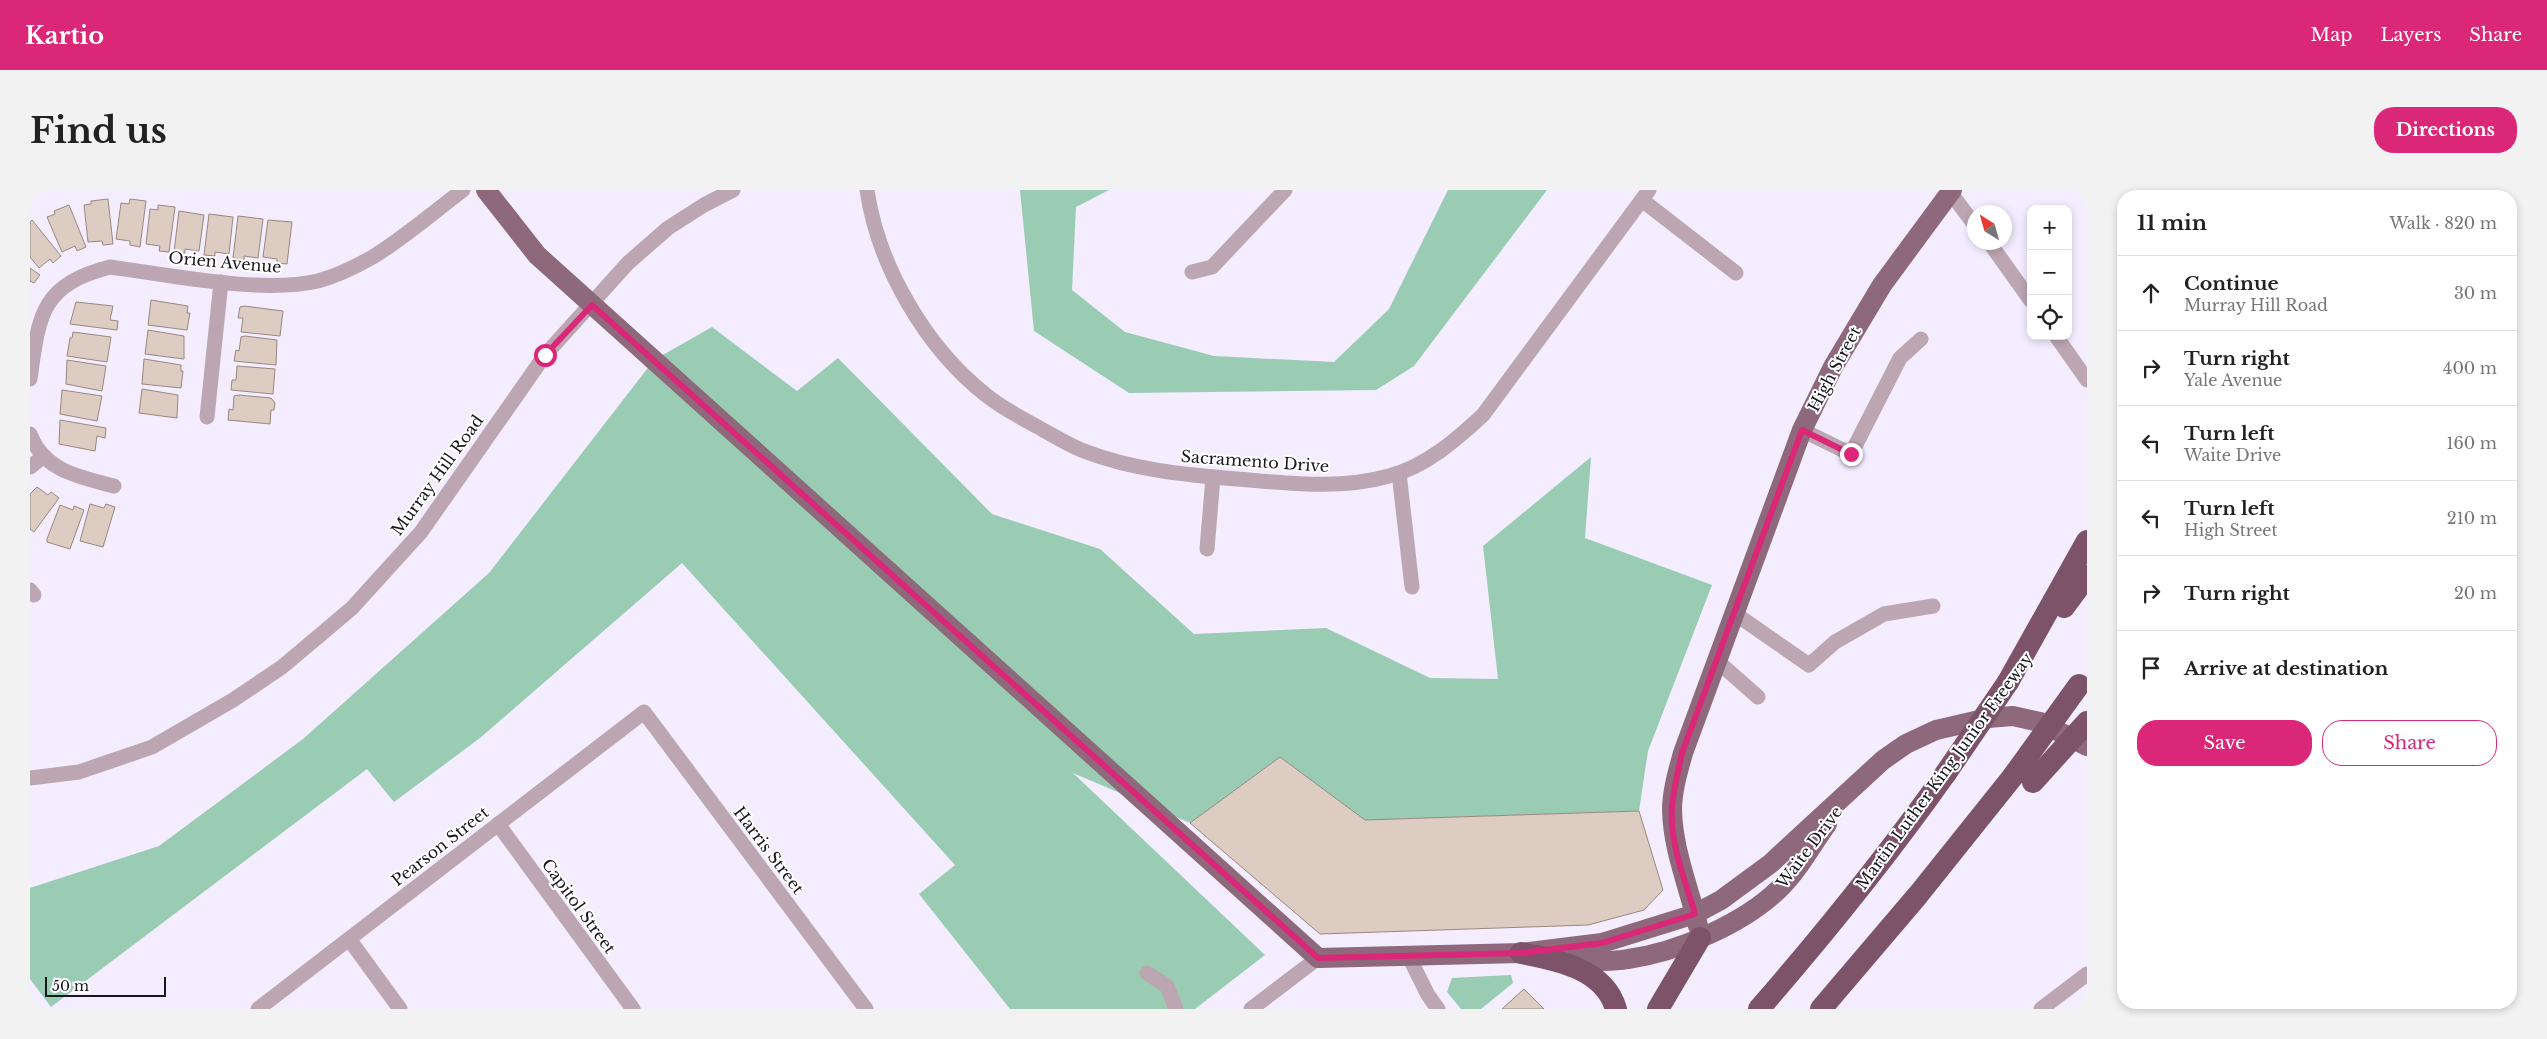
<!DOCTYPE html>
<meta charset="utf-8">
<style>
:root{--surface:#fff;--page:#f2f2f2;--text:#222;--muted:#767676;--line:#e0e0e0;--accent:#db2777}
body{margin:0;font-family:"Libre Baskerville",serif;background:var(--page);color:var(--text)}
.controls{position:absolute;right:15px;top:15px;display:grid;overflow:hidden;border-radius:10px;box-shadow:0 2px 8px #0003}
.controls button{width:45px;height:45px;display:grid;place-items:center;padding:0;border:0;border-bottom:1px solid var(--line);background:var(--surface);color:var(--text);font:25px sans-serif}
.compass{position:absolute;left:1937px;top:15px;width:45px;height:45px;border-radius:50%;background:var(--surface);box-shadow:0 2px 8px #0003;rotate:323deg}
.scale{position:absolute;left:15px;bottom:12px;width:121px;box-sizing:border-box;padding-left:5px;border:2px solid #19171d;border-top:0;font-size:14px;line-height:18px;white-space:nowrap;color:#19171d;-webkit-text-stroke:4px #fff;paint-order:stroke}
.stop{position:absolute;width:15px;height:15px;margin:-11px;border:4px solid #db2777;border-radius:50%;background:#fff}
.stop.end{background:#db2777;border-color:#fff;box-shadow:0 1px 5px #0008}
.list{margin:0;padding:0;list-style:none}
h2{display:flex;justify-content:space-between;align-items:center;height:65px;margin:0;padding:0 20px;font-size:21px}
h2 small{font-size:16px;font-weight:400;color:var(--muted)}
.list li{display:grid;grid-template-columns:32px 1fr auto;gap:15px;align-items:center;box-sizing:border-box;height:75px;padding:0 20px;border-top:1px solid var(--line)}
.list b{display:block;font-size:19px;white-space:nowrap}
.list p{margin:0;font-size:16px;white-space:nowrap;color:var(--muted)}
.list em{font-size:16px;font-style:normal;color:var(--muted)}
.actions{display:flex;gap:10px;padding:15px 20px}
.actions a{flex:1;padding:11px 0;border:1px solid var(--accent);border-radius:20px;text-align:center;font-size:18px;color:var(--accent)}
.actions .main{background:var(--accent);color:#fff}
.icon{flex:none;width:28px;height:28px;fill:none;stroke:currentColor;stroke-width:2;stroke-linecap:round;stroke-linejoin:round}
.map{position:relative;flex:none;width:2057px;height:819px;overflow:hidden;border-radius:20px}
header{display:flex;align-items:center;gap:30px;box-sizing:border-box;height:70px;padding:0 25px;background:var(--accent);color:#fff}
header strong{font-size:24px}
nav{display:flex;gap:28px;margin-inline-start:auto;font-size:18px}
.intro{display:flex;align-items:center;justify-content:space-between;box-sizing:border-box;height:120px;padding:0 30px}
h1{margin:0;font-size:35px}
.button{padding:12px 22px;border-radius:20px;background:var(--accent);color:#fff;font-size:18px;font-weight:700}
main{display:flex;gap:30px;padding:0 30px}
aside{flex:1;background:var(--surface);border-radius:20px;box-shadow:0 2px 8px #0003}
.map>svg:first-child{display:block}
.green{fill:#9acbb3}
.building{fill:#ddccc1;stroke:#98887d}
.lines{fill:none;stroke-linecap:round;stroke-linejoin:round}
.minor{stroke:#bba6b1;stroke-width:15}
.major{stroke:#8d697b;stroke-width:20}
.highway{stroke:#7c5368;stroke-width:22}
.highway-bridge{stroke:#7c5368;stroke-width:22}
.route{stroke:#db2777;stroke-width:6}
.labels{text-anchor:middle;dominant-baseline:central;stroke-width:4;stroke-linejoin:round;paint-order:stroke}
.street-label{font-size:16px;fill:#19171d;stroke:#fff}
</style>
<header>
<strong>Kartio</strong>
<nav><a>Map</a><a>Layers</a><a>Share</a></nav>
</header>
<div class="intro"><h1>Find us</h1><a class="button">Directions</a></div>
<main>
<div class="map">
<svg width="2057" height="819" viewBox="0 0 2057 819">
<rect width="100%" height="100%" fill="#f3edff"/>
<g class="green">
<path d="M990 0H1079L1046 17 1042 100 1095 142 1184 166 1304 172 1359 119 1418 0H1517L1384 176 1346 200 1099 203 1004 141Z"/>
<path d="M682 137 767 201 808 168 962 324 1070 359 1164 444 1296 438 1400 488 1468 489 1453 356 1561 267 1555 348 1682 395 1618 561 1609 621 1335 630 1250 567 1160 633 1043 583 1235 765 1165 819H980L889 704 925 675 652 373 450 548 364 612 337 579 21 817 0 789V698L129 656 273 549 459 383 624 170Z"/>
<path d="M1481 785 1483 793 1451 819H1431L1417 802 1422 788Z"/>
</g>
<g class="building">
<path d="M78 9 83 54 73 55 72 51 58 52 54 15 61 14V11Z"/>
<path d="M100 9 116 11 110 57 100 55V51L86 49 91 13 99 14Z"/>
<path d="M39 15 56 57 47 61 45 56 32 62 17 27 25 24 24 21Z"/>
<path d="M128 15 145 17 139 62 129 61 130 56 116 54 120 19 128 20Z"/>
<path d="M149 21 174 25 169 61 155 59V63L144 62Z"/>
<path d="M179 24 203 27 199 64 185 62V66L174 65Z"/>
<path d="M208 26 233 29 228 68 214 66V70L203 68Z"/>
<path d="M2 30 31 66 23 73 20 69 9 78 0 67V32Z"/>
<path d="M238 30 262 32 257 74 247 73V69L233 67Z"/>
<path d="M0 78 10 85 4 93 0 91Z"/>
<path d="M121 110 158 116 157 123H160L157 140 118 135Z"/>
<path d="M46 112 83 116 80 130 88 131 87 140 40 134Z"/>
<path d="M214 116 253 121 250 146 211 142 213 128H208L210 117Z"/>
<path d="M118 140 154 146V169L115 164Z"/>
<path d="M43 142 81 147 77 172 37 166 40 148H42Z"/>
<path d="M215 146 247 150 246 175 204 171 206 160 209 161 211 147Z"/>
<path d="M114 169 151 175V181H153L151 198 112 194Z"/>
<path d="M37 170 76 176 72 201 36 194Z"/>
<path d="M207 176 245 179 243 204 201 200 202 190H206Z"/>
<path d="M112 199 148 205 147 228 109 223Z"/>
<path d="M32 200 72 206 67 231 30 224Z"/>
<path d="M209 205 241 208 245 213 244 220H241L240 234 198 230 199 219 203 220 204 206Z"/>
<path d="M30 230 76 238 75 248 67 246 65 261 29 254Z"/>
<path d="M7 297 18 305 21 302 29 308 4 342 0 339V304Z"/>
<path d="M60 314 74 318 76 314 85 317 73 357 50 351Z"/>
<path d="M30 315 43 320 44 316 54 320 40 359 17 352V349Z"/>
<path d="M1250 567 1335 630 1609 621 1633 700 1614 720 1558 735 1290 744 1160 633Z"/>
<path d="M1494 799 1514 819H1472Z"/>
</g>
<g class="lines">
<g class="minor">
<path d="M837 0C848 76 896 158 956 205 973 219 994 229 1013 240 1026 247 1040 256 1054 261 1103 280 1156 285 1207 289 1257 293 1310 300 1359 286 1395 277 1426 250 1453 225L1619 0"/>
<path d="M1920 2 1944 34"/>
<path d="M1612 10 1706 83"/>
<path d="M1959 52 2001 111"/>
<path d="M1162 82 1182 77 1255 0"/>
<path d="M2026 146 2057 190"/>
<path d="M0 189C9 126 10 95 80 77 140 85 231 104 288 91 306 86 325 77 341 68 370 51 405 21 433 0"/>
<path d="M177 227 191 92"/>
<path d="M1772 240 1821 264 1870 168 1891 149"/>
<path d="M0 244C14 281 49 287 84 296"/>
<path d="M0 277 14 266"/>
<path d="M1369 283 1382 397"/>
<path d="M1177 359 1183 287"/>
<path d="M0 400 4 405"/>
<path d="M1704 423 1779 475 1805 452 1854 424 1903 416"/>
<path d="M1686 470 1728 507"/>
<path d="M0 588 49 582 122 557 203 510 252 477 277 456 322 418 391 342 515 165 598 73 638 38 674 15 703 0"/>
<path d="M468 634 603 819"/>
<path d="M319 749 370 819"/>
<path d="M1379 767 1398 805 1408 819"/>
<path d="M1117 783 1137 796 1146 819"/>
<path d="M228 819 614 522 836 819"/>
<path d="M1221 819 1288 768"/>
<path d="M2011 819 2057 784"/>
</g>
<g class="major">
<path d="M456 0 507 65 1288 768 1491 763 1572 753 1665 724 1691 710 1740 674 1853 570 1876 554 1906 540 1958 528 1983 526 2010 532 2057 556"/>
<path d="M1668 736C1659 697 1643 661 1642 620 1642 601 1648 581 1653 563L1772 240 1803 177 1852 95 1922 0"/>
<path d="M1529 768C1551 770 1576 773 1598 769 1648 762 1713 734 1749 699 1768 681 1781 656 1797 634"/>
</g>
<g class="highway">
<path d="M2034 417 2057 386"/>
<path d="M1978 492 2057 351"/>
<path d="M1491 763C1526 770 1574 778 1586 819"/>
<path d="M1628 819 1670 748"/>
<path d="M1729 819C1795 743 1858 665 1916 583"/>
<path d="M1791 819 1888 705 1984 585"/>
</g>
<g class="highway-bridge">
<path d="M1916 583 1978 492"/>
<path d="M1984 585 2049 495"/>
<path d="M2003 592 2057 532"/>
</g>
</g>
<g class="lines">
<path class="route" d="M515 165 562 115 1288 768 1491 763 1572 753 1665 724C1655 689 1639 653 1642 616 1644 598 1648 580 1652 563L1772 240 1821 264"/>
</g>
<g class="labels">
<g class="street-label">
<text transform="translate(195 72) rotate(5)">Orien Avenue</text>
<text transform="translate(1804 179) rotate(-62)">High Street</text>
<text transform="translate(1225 271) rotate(4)">Sacramento Drive</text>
<text transform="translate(407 285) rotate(-54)">Murray Hill Road</text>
<text transform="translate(1914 581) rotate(-54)">Martin Luther King Junior Freeway</text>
<text transform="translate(410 656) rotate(-38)">Pearson Street</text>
<text transform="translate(1779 657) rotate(-53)">Waite Drive</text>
<text transform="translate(739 660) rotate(53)">Harris Street</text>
<text transform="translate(549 716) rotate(54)">Capitol Street</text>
</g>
</g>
</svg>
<div class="controls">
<button>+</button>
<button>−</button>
<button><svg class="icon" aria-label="locate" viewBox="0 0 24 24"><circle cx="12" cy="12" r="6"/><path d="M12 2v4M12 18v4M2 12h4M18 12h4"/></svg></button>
</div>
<svg class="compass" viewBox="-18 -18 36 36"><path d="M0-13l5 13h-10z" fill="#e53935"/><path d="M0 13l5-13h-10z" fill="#767676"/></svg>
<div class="scale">50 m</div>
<div class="stop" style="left:515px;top:165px"></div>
<div class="stop end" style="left:1821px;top:264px"></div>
</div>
<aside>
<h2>11 min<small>Walk · 820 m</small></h2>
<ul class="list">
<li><svg class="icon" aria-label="ahead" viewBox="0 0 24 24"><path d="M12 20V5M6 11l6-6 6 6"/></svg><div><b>Continue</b><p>Murray Hill Road</p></div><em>30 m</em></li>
<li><svg class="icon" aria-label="right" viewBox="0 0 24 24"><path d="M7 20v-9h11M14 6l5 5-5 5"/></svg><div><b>Turn right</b><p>Yale Avenue</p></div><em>400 m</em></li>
<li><svg class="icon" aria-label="left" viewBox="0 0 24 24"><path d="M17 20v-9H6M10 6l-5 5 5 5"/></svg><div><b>Turn left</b><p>Waite Drive</p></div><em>160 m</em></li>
<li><svg class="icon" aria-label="left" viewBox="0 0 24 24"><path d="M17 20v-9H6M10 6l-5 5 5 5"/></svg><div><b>Turn left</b><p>High Street</p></div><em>210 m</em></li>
<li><svg class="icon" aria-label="right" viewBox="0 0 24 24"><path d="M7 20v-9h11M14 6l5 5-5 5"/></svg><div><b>Turn right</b></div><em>20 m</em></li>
<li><svg class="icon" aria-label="arrive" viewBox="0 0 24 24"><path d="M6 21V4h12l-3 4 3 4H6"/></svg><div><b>Arrive at destination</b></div></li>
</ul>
<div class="actions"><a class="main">Save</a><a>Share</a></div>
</aside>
</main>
